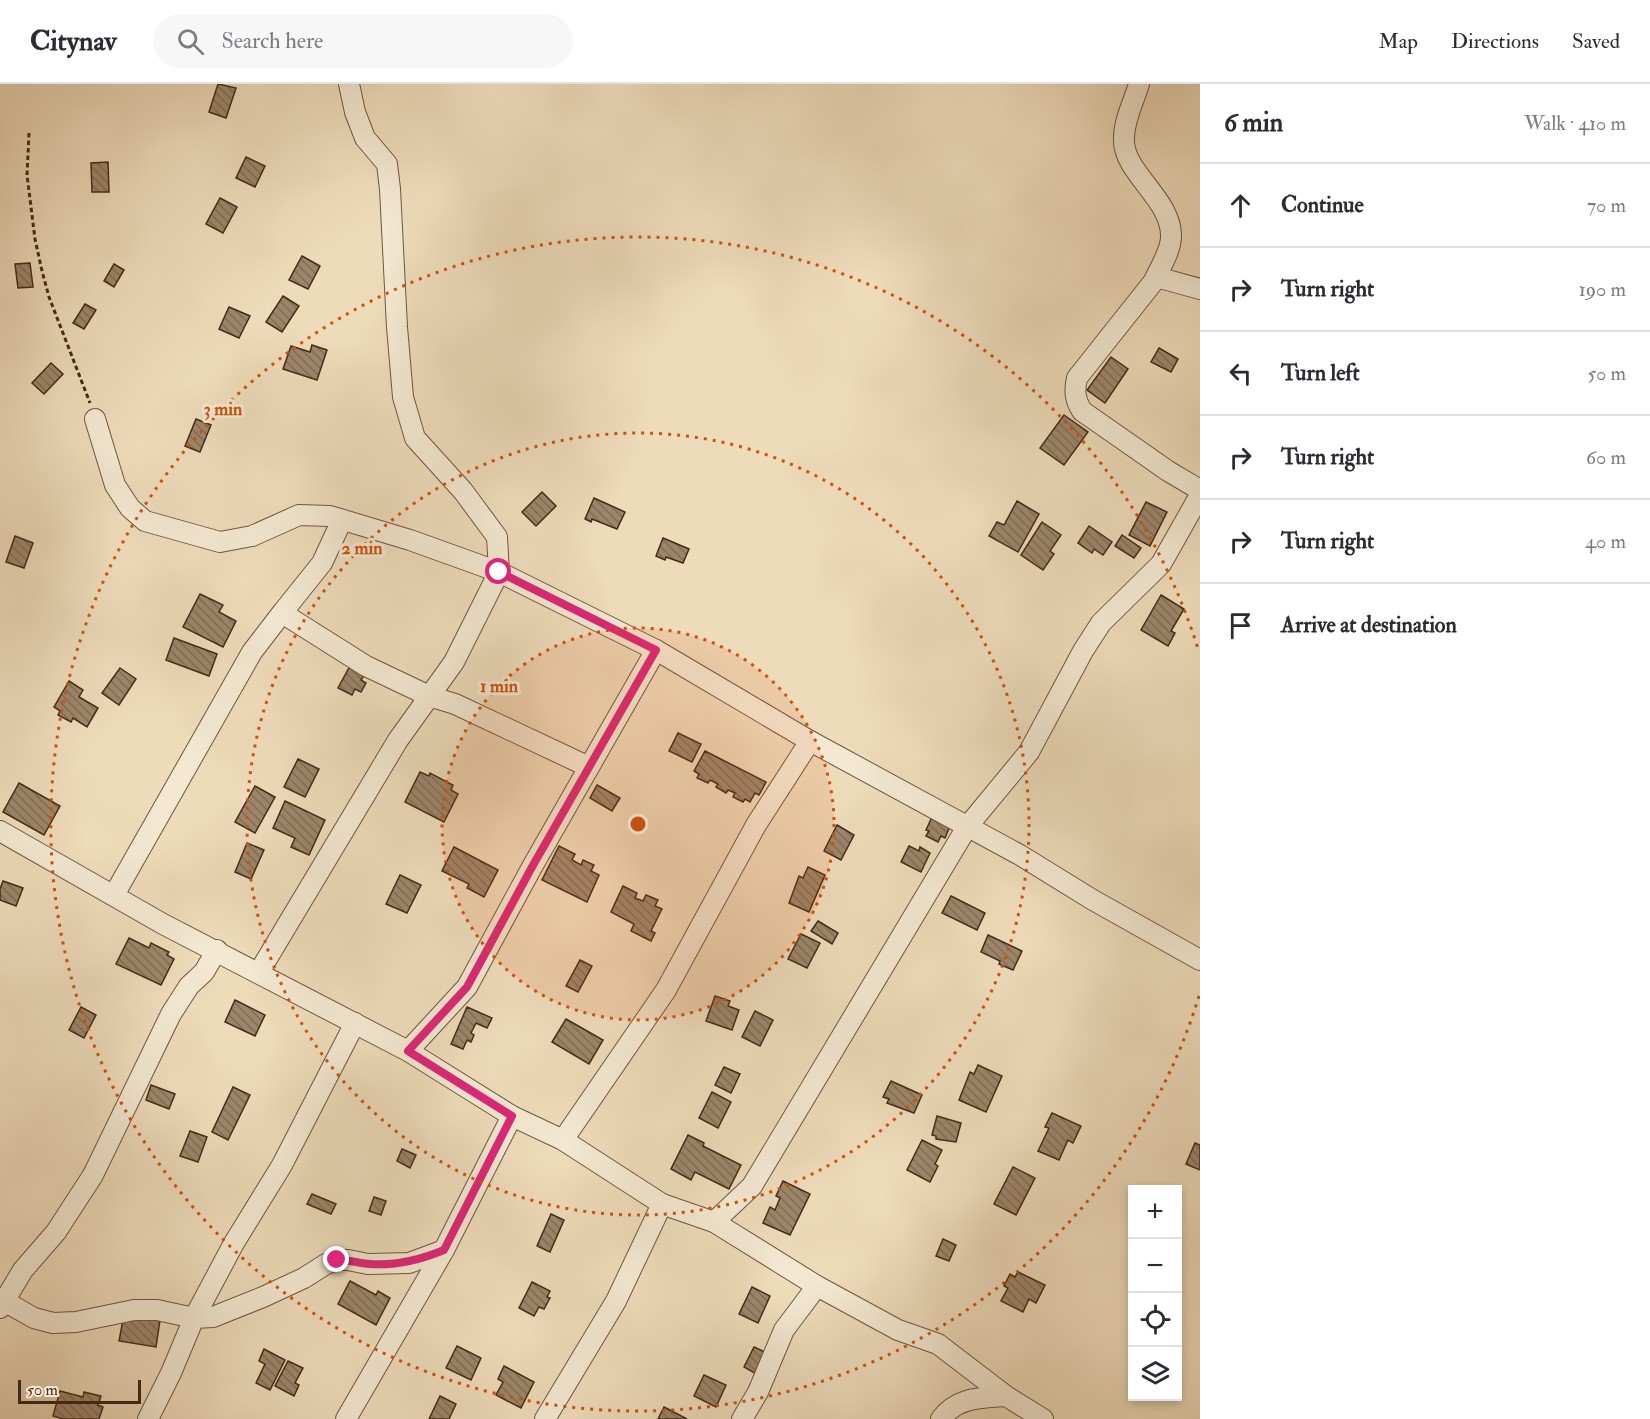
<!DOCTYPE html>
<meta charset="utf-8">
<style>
:root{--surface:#fff;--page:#f7f7f7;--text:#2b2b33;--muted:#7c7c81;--line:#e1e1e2}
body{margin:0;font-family:"IM FELL Double Pica",serif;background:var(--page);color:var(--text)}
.controls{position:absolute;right:18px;bottom:18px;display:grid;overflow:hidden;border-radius:0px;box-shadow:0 3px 9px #0003}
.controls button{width:54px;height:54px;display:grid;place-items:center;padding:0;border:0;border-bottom:2px solid var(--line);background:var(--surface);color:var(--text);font:30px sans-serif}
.scale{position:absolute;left:18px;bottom:15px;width:123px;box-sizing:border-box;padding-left:6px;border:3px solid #442a16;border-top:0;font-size:16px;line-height:21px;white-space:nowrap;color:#442a16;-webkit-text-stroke:4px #f4e8d2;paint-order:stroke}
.stop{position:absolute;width:18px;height:18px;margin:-14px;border:4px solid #db2777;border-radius:50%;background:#fff}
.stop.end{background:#db2777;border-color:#fff;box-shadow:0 2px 6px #0008}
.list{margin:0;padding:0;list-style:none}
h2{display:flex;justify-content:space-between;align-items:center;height:78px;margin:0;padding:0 24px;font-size:26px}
h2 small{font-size:20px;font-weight:400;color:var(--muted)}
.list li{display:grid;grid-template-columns:39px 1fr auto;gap:18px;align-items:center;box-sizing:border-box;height:84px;padding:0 24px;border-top:2px solid var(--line)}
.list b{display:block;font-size:22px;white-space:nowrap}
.list em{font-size:20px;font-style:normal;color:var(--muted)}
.icon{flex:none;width:33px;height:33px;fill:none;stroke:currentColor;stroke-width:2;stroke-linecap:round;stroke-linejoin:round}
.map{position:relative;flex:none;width:1200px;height:1335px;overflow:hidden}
header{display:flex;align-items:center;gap:36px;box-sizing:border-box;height:84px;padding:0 30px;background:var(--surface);border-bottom:2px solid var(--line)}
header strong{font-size:28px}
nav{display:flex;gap:33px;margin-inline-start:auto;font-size:21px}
.search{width:420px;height:54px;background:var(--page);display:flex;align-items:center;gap:15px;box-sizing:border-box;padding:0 21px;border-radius:33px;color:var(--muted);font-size:22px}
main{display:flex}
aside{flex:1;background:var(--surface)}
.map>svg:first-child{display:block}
.building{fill:url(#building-back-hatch);stroke:#442a16;stroke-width:1.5}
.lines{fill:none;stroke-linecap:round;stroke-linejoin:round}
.minor-casing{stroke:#6e563f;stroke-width:22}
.path{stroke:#442a16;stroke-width:3;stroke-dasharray:4.5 3;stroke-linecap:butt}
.minor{stroke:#f4e8d2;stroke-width:20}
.route{stroke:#db2777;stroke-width:8}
.ring{fill:none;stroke:#cf520e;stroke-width:3;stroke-dasharray:3 6}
.centre{fill:#cf520e;stroke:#f4e8d2;stroke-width:3}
.ring-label{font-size:18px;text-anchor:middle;font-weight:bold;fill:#cf520e;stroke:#f4e8d2;stroke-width:6;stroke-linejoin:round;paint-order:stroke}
</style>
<header>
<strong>Citynav</strong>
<div class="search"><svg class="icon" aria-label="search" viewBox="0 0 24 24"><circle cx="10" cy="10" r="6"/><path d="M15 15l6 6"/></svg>Search here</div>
<nav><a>Map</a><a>Directions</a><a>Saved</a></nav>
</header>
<main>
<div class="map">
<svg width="1200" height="1335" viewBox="0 0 1200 1335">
<defs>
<pattern id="building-back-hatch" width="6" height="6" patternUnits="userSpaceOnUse" patternTransform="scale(1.5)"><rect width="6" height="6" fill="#9c866b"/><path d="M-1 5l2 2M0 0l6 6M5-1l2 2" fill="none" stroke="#816e57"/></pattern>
</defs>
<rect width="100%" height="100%" fill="#eedbba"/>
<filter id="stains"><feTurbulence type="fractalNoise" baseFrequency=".00333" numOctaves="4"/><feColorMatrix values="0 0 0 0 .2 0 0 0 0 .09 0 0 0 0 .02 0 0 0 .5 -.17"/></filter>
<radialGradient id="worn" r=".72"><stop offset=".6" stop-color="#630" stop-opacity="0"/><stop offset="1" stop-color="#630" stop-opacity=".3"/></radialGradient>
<g class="building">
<path d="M218 0 236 4 226 34 209 28Z"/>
<path d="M246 73 265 82 255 103 236 94Z"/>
<path d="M108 78 109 108H92L91 79Z"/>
<path d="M220 114 237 123 223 149 206 140Z"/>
<path d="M302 172 320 182 308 205 289 196Z"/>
<path d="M30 179 33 203 18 204 15 180Z"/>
<path d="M114 180 124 186 114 203 104 197Z"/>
<path d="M283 212 299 222 282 248 266 238Z"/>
<path d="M85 220 96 226 84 245 73 239Z"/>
<path d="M229 223 250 232 239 254 219 245Z"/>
<path d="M312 261 327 266 317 296 283 285 291 262 310 268Z"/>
<path d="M1159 264 1178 275 1171 288 1151 278Z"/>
<path d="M1111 273 1128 285 1105 319 1087 306Z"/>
<path d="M51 279 63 290 44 310 32 299Z"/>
<path d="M1064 331 1088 348 1064 381 1040 364Z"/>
<path d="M196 335 211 341 200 368 185 362Z"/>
<path d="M542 408 556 422 536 442 522 428Z"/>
<path d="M594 414 625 428 617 445 592 435 591 438 585 435Z"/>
<path d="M1017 417 1039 430 1018 468 989 452 997 438 1004 441Z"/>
<path d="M1146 418 1167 428 1150 462 1129 451Z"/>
<path d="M1042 438 1061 451 1050 467 1054 470 1043 486 1021 471Z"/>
<path d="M1089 442 1112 458 1103 471 1094 465 1092 469 1078 459Z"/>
<path d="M1122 451 1141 464 1134 474 1115 462Z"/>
<path d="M15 452 33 459 24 484 6 478Z"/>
<path d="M663 454 689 465 683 479 666 473 665 476 656 472Z"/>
<path d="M200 510 223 521 219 528 236 537 223 563 183 543Z"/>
<path d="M1161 511 1184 525 1171 547 1175 549 1168 562 1141 546Z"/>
<path d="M174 554 217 570 209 592 166 576Z"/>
<path d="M350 582 365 590 361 596 366 599 361 608 355 605 352 611 338 604Z"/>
<path d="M120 584 136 595 119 621 102 609Z"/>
<path d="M69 597 83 606 79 613 98 624 87 643 73 634 71 638 58 631 60 627 54 623Z"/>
<path d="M678 649 701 660 692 678 669 667Z"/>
<path d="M705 667 766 698 759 711 755 709 750 718 745 715 743 718 733 713 735 709 728 706 726 709 716 703 718 700 710 696 708 699 697 694 699 690 694 687Z"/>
<path d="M298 675 319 685 305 713 284 703Z"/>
<path d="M420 688 429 692 430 689 453 701 451 706 458 710 444 738 405 718Z"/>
<path d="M19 699 60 722 44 751 3 728Z"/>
<path d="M597 701 620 714 612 727 590 714Z"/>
<path d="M255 702 275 713 255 749 235 738Z"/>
<path d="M285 717 325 736 309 771 291 763 295 754 273 744Z"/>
<path d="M932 733 950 742 945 754 941 752 938 758 926 752 929 747 926 746Z"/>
<path d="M837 741 854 751 841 776 824 767Z"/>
<path d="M247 759 264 766 251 795 235 788Z"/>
<path d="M559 762 575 770 572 776 581 781 583 776 594 781 591 787 599 791 587 818 542 796Z"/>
<path d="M909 762 919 767 920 763 930 769 921 788 901 778Z"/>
<path d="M454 763 498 786 484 813 467 804 469 800 442 787Z"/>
<path d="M808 783 825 791 809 828 789 819 799 792 803 794Z"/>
<path d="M400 791 421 801 407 829 386 820Z"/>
<path d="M3 797 23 804 16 822 0 816V805Z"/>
<path d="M623 802 637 809 635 814 643 817 646 811 658 816 655 822 662 825 651 847 655 849 651 857 631 847 634 840 611 828Z"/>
<path d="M951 812 985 829 977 846 942 829Z"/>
<path d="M818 837 838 849 832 860 811 847Z"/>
<path d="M801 850 820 859 807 884 788 875Z"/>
<path d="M988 851 1022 867 1013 886 999 880 1000 877 981 868Z"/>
<path d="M129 854 149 864 151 859 169 868 167 871 174 875 161 901 116 880Z"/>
<path d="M580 876 592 882 578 908 566 902Z"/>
<path d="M715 912 730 917 728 922 739 926 732 946 706 937Z"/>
<path d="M235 916 265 931 255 952 225 938Z"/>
<path d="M81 923 96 931 84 954 69 946Z"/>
<path d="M467 923 492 934 487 944 476 939 471 949 474 951 471 958 467 956 463 965 451 960Z"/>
<path d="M755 927 773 936 760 962 742 953Z"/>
<path d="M566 935 603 956 589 980 552 958Z"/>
<path d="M978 981 1002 992 986 1028 959 1016 970 988 974 990Z"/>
<path d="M724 983 740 990 731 1009 715 1001Z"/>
<path d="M891 997 922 1011 914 1029 887 1019 889 1015 883 1013Z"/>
<path d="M151 1001 175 1010 169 1025 146 1016Z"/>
<path d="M233 1003 250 1011 228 1056 212 1048Z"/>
<path d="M712 1008 731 1018 718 1044 699 1034Z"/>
<path d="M1052 1029 1081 1042 1073 1059 1068 1056 1059 1076 1038 1067 1049 1044 1045 1043Z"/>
<path d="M937 1032 961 1039 956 1058 936 1055V1052L932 1051Z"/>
<path d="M190 1047 207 1053 198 1078 180 1072Z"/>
<path d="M688 1051 704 1059 703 1062 741 1081 729 1105 695 1088 691 1096 671 1085Z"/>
<path d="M922 1056 942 1066 935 1080 938 1082 930 1098 907 1086Z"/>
<path d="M1195 1059 1200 1061V1086L1186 1080Z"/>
<path d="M402 1065 416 1071 410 1084 397 1077Z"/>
<path d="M1013 1083 1035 1094 1016 1131 994 1120Z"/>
<path d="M783 1097 810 1110 790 1151 763 1139 770 1123 775 1126 780 1114 776 1112Z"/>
<path d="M312 1110 336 1120 331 1130 307 1120Z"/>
<path d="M374 1113 386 1117 381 1131 369 1127Z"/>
<path d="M551 1130 564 1136 550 1168 537 1162Z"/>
<path d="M943 1155 956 1161 949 1177 936 1172Z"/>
<path d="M1018 1188 1045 1201 1036 1219 1029 1215 1023 1228 1001 1217 1008 1204 1004 1202 1010 1190 1015 1193Z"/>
<path d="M350 1197 376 1211 378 1207 390 1214 376 1241 338 1220Z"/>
<path d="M532 1198 550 1207 547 1213 550 1214 544 1225 539 1223 534 1232 519 1224Z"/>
<path d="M752 1203 770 1212 758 1239 739 1230Z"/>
<path d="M124 1230 160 1236 156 1263 119 1257Z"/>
<path d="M457 1262 481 1274 471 1296 446 1284Z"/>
<path d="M754 1263 769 1270 758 1291 744 1283Z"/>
<path d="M264 1265 285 1276 270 1306 256 1299 265 1280 259 1277Z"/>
<path d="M288 1277 303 1284 295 1299 299 1301 294 1312 275 1302Z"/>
<path d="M504 1282 534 1298 521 1324 496 1311 503 1298 498 1295Z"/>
<path d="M704 1291 726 1301 716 1323 694 1312Z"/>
<path d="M60 1307 83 1313 84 1308 101 1312 98 1321 103 1323 99 1335H63L53 1332Z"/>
<path d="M440 1312 456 1320 449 1335H429Z"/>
<path d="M664 1323 687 1335H658Z"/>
</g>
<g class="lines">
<defs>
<g id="minor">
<path d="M1139 0C1134 17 1124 36 1124 54 1122 89 1173 115 1171 154 1170 169 1160 183 1154 197"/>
<path d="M1200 205 1160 194 1154 197 1077 294C1074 307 1075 316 1082 327L1168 387 1200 406"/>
<path d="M95 335 115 401 130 424 145 437 220 458 252 452 299 431 330 432 410 456 499 488 656 566 810 657 1020 771 1093 816 1200 876"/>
<path d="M342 436 322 479 282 529 366 582 429 612 455 620 589 683"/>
<path d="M0 747 163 840 408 967 512 1032 563 1056 662 1120 714 1138"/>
<path d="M114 811 252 568 282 529"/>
<path d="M259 888 398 656 454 578 499 488 497 453 463 407 415 354 403 313 397 243 390 105 387 80 365 54 355 28 349 0"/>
<path d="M408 967 467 903 532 783 656 566"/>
<path d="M563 1056 666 906 756 741 810 657"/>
<path d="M4 1217 34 1234 53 1239 76 1238 134 1226H157L194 1234 213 1233 263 1213 304 1194 326 1180 337 1176H348L368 1180 409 1179 444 1166"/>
<path d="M0 1224 23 1186 56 1148 93 1091 171 930 189 902 204 888 217 866"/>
<path d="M148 1335 171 1289 194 1234 234 1159 282 1081 355 939"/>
<path d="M346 1335 444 1166 512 1032"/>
<path d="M545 1335 616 1217 662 1120"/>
<path d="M742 1335 758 1308 784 1246 817 1202"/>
<path d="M941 1335C957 1313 980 1314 1006 1312"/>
<path d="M1043 1335 1006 1312 938 1260 898 1246 817 1202 714 1138 752 1102 967 743 1029 668 1083 567 1101 539 1161 480 1200 411"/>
</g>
</defs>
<use href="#minor" class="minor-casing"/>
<path class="path" d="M29 49 27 91 35 155 42 187 49 213 90 319"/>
<use href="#minor" class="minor"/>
</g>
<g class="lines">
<path class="route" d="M337 1176C349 1176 359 1179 370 1180 397 1182 420 1176 444 1166L512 1032 408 967 467 903 532 783 656 566 499 488"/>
</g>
<circle cx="638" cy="740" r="196" fill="#cf520e" fill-opacity=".12"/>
<g class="ring">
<circle cx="638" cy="740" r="196"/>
<circle cx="638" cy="740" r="391"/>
<path d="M1199 912A587 587 0 1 1 1199 568"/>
</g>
<circle cx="638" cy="740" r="9" class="centre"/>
<g class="ring-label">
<text x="223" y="331">3 min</text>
<text x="362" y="470">2 min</text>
<text x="499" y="608">1 min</text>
</g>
<rect width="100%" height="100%" filter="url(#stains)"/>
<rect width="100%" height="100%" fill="url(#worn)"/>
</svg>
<div class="controls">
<button>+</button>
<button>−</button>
<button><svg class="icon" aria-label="locate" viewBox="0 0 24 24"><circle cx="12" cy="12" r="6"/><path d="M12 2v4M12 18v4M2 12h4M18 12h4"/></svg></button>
<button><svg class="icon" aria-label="layers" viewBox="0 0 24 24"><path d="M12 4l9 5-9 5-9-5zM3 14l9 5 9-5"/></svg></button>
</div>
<div class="scale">50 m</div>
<div class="stop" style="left:499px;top:488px"></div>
<div class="stop end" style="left:337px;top:1176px"></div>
</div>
<aside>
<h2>6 min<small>Walk · 410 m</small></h2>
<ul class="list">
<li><svg class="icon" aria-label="ahead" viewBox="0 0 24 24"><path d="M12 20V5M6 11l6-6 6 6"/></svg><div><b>Continue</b></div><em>70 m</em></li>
<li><svg class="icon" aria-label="right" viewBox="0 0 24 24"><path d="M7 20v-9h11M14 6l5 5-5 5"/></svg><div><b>Turn right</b></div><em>190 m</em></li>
<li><svg class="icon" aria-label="left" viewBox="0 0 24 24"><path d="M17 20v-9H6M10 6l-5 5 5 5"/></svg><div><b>Turn left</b></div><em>50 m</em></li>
<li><svg class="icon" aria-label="right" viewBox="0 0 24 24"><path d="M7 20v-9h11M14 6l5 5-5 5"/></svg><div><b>Turn right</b></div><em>60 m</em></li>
<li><svg class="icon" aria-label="right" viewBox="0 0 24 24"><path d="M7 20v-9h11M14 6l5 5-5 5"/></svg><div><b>Turn right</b></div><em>40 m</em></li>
<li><svg class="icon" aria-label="arrive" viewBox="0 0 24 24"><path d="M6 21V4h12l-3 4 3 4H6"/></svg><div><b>Arrive at destination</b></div></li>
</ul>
</aside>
</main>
